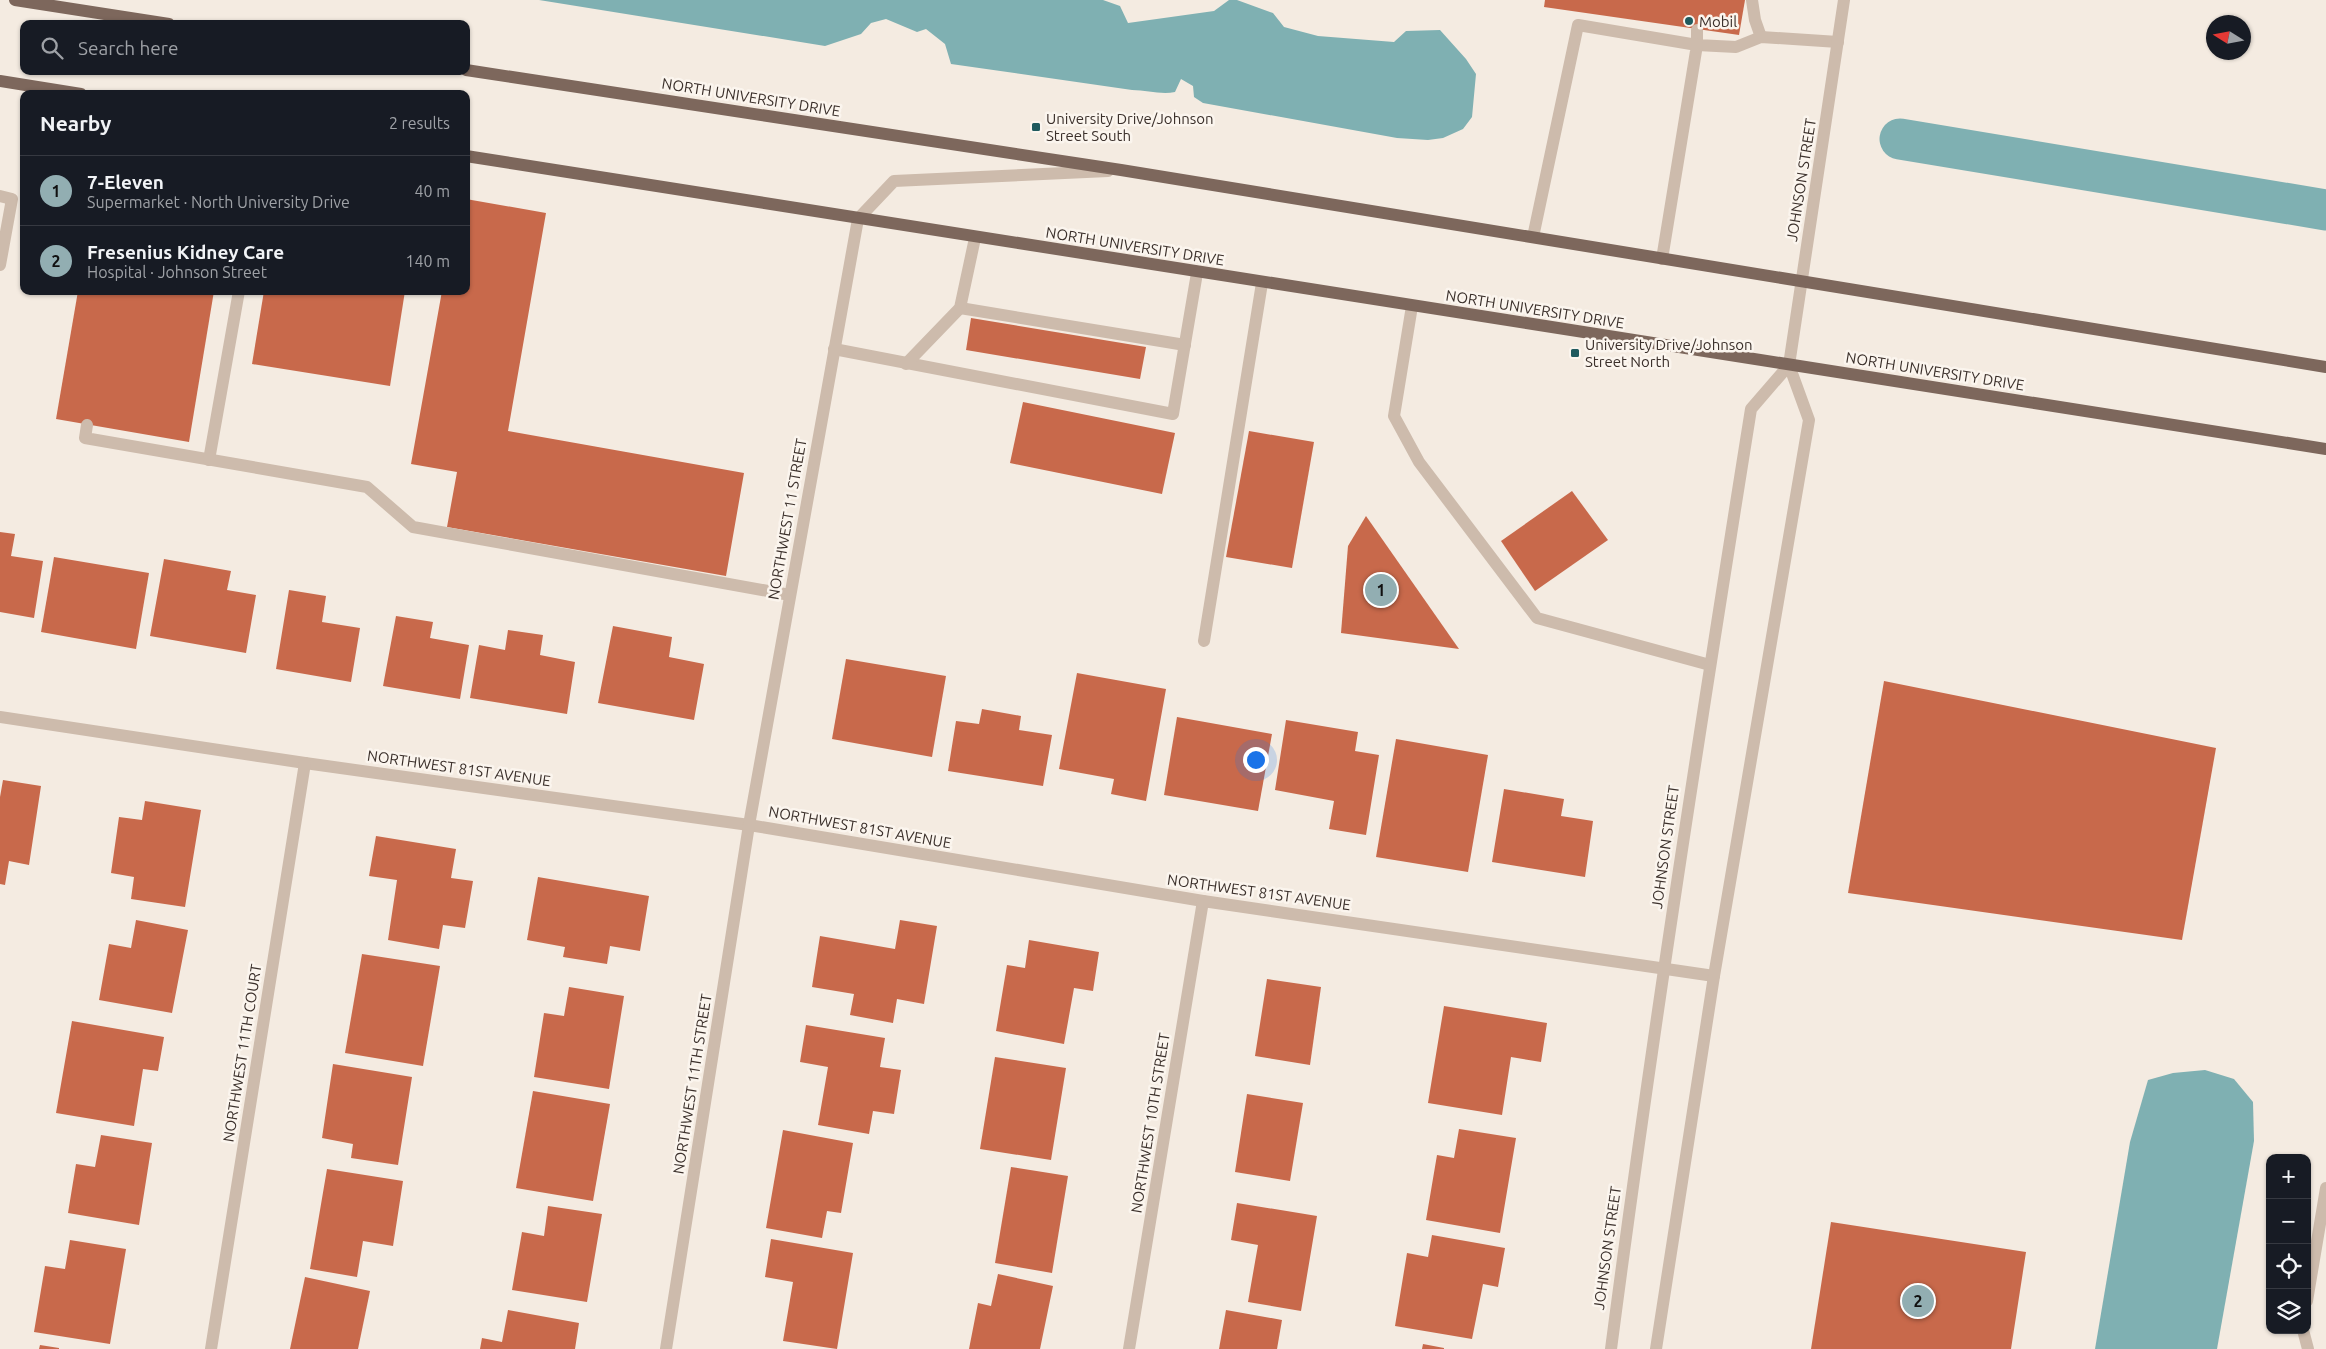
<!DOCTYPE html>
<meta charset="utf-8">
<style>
:root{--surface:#171b24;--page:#20242c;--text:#f1f3f6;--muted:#9ea1a6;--line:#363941;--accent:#92aeb2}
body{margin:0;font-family:Ubuntu,sans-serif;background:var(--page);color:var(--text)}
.controls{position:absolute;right:15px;bottom:15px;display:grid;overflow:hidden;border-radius:10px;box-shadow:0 1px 4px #0004}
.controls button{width:45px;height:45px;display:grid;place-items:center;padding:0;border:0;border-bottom:1px solid var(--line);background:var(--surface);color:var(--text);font:25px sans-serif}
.compass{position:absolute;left:2206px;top:15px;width:45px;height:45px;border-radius:50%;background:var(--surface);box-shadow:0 1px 4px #0004;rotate:281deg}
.you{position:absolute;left:1255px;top:759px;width:18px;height:18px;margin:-12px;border:4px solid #fff;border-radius:50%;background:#1a73e8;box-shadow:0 0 0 8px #1a73e833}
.badge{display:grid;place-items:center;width:32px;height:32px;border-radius:50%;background:var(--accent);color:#111;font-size:16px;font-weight:700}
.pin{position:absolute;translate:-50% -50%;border:2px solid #fff;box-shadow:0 1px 5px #0006}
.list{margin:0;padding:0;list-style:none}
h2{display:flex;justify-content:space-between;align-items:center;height:65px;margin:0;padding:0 20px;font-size:21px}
h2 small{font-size:16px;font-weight:400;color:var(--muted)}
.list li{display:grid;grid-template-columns:32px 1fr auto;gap:15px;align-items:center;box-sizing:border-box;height:70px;padding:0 20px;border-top:1px solid var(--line)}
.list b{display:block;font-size:19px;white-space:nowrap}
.list p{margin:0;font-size:16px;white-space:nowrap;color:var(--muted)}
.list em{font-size:16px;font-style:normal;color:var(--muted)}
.icon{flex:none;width:28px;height:28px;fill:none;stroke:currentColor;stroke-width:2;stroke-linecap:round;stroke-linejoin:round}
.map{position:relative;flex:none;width:2326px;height:1349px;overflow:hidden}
.search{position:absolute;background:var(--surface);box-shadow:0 1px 4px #0004;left:20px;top:20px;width:450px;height:55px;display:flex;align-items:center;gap:12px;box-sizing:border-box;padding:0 18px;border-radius:10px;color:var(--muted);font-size:19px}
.panel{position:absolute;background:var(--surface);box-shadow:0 1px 4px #0004;left:20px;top:90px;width:450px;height:205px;border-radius:10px}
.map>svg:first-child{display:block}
.water{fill:#7fb0b2}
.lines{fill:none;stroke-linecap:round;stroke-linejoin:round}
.canal{stroke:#7fb0b2;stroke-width:41}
.building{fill:#c8694b}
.service{stroke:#cdbbac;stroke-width:12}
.minor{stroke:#cdbbac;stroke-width:12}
.tertiary{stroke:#cdbbac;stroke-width:12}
.primary{stroke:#7d675c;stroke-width:12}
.poi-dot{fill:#1f5a5e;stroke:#fbf5ee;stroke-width:2}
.labels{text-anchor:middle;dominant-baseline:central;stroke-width:5;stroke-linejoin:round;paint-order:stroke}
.poi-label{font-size:15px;fill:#3b302b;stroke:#fbf5ee;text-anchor:start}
.street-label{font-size:15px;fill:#3b302b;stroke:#fbf5ee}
</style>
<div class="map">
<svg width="2326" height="1349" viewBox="0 0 2326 1349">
<rect width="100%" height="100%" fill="#f4ebe1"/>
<g class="water">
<path d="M539 0H1103L1120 6 1128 23 1214 11 1229 0H1237L1273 13 1284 27 1318 36 1394 42 1406 31 1440 30 1466 59 1476 74 1472 117 1463 129 1443 138 1428 140 1397 138 1203 103 1194 97 1193 86 1181 79 1175 92C1161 95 1147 90 1132 90L951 64 945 44 926 29 917 32 886 19 871 23 861 34 825 46Z"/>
<path d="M2205 1070 2234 1079 2253 1102 2254 1141 2217 1349H2095L2130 1142 2148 1080 2173 1073Z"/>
</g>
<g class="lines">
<path class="canal" d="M1900 139 2326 210"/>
</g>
<g class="building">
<path d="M1545 0H1745L1739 35 1544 7Z"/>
<path d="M466 199 546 213 508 431 744 473 726 576 447 527 457 472 411 464 442 291H466Z"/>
<path d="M78 291H214L189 442 56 419Z"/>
<path d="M264 291H405L390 386 252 364Z"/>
<path d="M971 318 1146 347 1140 379 966 350Z"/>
<path d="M1023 402 1175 433 1162 494 1010 463Z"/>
<path d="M1249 431 1314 442 1292 568 1226 557Z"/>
<path d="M1572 491 1608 540 1535 591 1501 541Z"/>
<path d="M1366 516 1459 649 1341 633 1348 546Z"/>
<path d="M0 532 15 534 11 556 43 561 34 618 0 612Z"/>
<path d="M54 557 149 573 136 649 41 632Z"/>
<path d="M164 559 231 571 227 590 256 595 246 653 150 636Z"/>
<path d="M289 590 326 596 322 622 360 628 351 682 276 669Z"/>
<path d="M396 616 433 622 430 638 469 645 460 699 383 686Z"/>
<path d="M613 626 672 637 669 657 704 664 694 720 598 703Z"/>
<path d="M508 630 543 635 540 655 575 662 567 714 470 698 479 645 505 650Z"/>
<path d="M846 659 946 676 932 757 832 739Z"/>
<path d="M1077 673 1166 689 1146 801 1111 794 1114 779 1059 769Z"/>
<path d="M1884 681 2216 748 2182 940 1848 893Z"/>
<path d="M982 709 1021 716 1019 730 1052 735 1043 786 948 771 956 721 979 724Z"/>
<path d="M1177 717 1272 734 1258 811 1164 795Z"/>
<path d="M1286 720 1358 732 1355 751 1379 755 1366 835 1329 829 1334 801 1275 790Z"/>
<path d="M1396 739 1488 755 1468 872 1376 857Z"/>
<path d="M3 780 41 786 29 865 9 861 5 885 0 884V797Z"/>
<path d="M1504 789 1564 799 1561 816 1593 821 1585 877 1492 862Z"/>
<path d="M145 801 201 810 185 907 131 899 134 877 111 873 119 817 142 820Z"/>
<path d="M376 836 456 849 451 878 473 881 465 928 443 925 439 949 388 940 397 880 369 876Z"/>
<path d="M538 877 649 896 640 951 610 946 607 964 563 957 565 947 527 940Z"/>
<path d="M136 920 188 930 172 1013 99 1000 109 944 131 948Z"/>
<path d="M900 920 937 926 924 1004 897 999 893 1023 850 1015 854 994 812 987 820 936 895 949Z"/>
<path d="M1029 940 1099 952 1093 991 1074 988 1064 1044 996 1031 1007 965 1025 968Z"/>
<path d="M362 954 440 966 423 1066 345 1053Z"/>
<path d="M1267 979 1321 987 1310 1065 1255 1056Z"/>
<path d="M569 987 624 996 609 1089 534 1077 544 1013 564 1016Z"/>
<path d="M1444 1006 1547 1023 1541 1062 1511 1057 1502 1115 1428 1103Z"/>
<path d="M72 1021 164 1037 158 1071 143 1069 134 1126 56 1113Z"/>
<path d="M806 1025 885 1038 880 1067 901 1070 894 1114 873 1111 869 1134 818 1125 828 1067 800 1062Z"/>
<path d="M995 1057 1066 1068 1051 1160 980 1149Z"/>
<path d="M333 1064 412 1077 398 1165 351 1158 353 1144 322 1138Z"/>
<path d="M533 1091 610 1104 593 1201 516 1188Z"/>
<path d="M1247 1094 1303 1103 1290 1181 1235 1172Z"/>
<path d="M1459 1129 1516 1138 1500 1233 1426 1220 1437 1155 1454 1158Z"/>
<path d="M783 1130 853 1143 841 1213 827 1211 822 1238 766 1228Z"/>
<path d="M101 1135 152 1143 139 1225 68 1213 76 1164 95 1167Z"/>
<path d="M1011 1167 1068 1176 1052 1273 995 1263Z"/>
<path d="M327 1169 403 1181 393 1246 363 1241 357 1277 310 1269Z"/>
<path d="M1237 1203 1317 1216 1301 1311 1248 1302 1258 1245 1231 1240Z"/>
<path d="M548 1206 602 1214 587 1302 512 1290 522 1232 544 1236Z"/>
<path d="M1831 1222 2026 1252 2011 1349H1811Z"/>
<path d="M1432 1235 1505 1248 1498 1287 1483 1284 1472 1339 1395 1326 1407 1253 1428 1257Z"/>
<path d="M771 1239 853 1253 837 1349 783 1341 793 1282 765 1277Z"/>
<path d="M70 1240 126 1249 110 1344 34 1332 45 1266 65 1269Z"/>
<path d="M998 1274 1053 1286 1040 1349H969L978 1303 991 1306Z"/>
<path d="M305 1277 370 1291 358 1349H290Z"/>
<path d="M508 1310 579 1323 575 1349H480L482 1338 502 1342Z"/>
<path d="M1226 1310 1282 1320 1277 1349H1219Z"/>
<path d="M1423 1344 1444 1348V1349H1422Z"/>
<path d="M40 1345 59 1348V1349H39Z"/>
</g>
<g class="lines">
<g class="service">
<path d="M1752 0 1755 20 1761 37"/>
<path d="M1697 30V45L1736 47 1761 37 1838 42"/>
<path d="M0 196 12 199 0 265"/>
<path d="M1533 237 1578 25 1697 45 1662 259"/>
<path d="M1412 306 1394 416 1419 462 1537 618 1710 665"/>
<path d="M960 308 1185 345"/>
<path d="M834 349 1173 414 1197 273"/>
<path d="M906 364 960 308 975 238"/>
<path d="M87 425 85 438 367 487 413 527 790 595"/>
<path d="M209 460 239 291"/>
<path d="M1204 641 1262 283"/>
<path d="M2307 1301 2326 1188"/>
<path d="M2303 1330 2308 1349"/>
</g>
<g class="minor">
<path d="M0 717 305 763 749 825 1203 901 1714 976"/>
<path d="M211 1349 305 763"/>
<path d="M666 1349 749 825 858 219 894 181 1108 171"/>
<path d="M1129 1349 1203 901"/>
</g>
<g class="tertiary">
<path d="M1611 1349C1652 1035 1701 722 1751 409L1789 365"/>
<path d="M1656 1349 1714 976 1809 420 1789 365 1844 0"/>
</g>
<g class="primary">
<path d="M15 0 169 24"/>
<path d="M466 70 1121 170 2326 367"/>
<path d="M0 81 81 94"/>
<path d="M466 156 2326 449"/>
</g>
</g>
<g class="poi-dot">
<circle cx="1689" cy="21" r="5"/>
<rect x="1031" y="122" width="10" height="10" rx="2.5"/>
<rect x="1570" y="348" width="10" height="10" rx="2.5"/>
</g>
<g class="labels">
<g class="poi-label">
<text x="1699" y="21">Mobil</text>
<text x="1046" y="118">University Drive/Johnson<tspan x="1046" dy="17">Street South</tspan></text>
<text x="1585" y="344">University Drive/Johnson<tspan x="1585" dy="17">Street North</tspan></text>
</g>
<g class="street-label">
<text transform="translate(751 97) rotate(9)">NORTH UNIVERSITY DRIVE</text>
<text transform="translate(1801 180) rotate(-81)">JOHNSON STREET</text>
<text transform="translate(1135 246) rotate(9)">NORTH UNIVERSITY DRIVE</text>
<text transform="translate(1535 309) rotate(9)">NORTH UNIVERSITY DRIVE</text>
<text transform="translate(1935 371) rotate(9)">NORTH UNIVERSITY DRIVE</text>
<text transform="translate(787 519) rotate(-80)">NORTHWEST 11 STREET</text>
<text transform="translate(459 768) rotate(8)">NORTHWEST 81ST AVENUE</text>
<text transform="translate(860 827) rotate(10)">NORTHWEST 81ST AVENUE</text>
<text transform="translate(1665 847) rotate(-82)">JOHNSON STREET</text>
<text transform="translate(1259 892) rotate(8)">NORTHWEST 81ST AVENUE</text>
<text transform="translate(242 1053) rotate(-81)">NORTHWEST 11TH COURT</text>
<text transform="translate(692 1084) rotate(-81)">NORTHWEST 11TH STREET</text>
<text transform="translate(1150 1123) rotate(-81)">NORTHWEST 10TH STREET</text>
<text transform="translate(1607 1248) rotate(-82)">JOHNSON STREET</text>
</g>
</g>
</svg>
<div class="controls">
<button>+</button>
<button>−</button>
<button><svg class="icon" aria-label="locate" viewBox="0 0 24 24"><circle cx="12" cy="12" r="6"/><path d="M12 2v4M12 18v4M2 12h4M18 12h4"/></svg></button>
<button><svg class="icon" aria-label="layers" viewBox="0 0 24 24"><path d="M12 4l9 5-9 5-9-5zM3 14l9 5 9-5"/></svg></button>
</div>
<svg class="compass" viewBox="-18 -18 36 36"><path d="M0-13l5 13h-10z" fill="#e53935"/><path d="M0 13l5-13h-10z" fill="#9ea1a6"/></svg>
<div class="you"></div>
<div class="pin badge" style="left:1381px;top:590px">1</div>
<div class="pin badge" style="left:1918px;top:1301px">2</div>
<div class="search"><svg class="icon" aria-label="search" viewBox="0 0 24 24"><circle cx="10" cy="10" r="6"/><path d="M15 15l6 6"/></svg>Search here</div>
<section class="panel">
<h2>Nearby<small>2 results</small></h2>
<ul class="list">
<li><span class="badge">1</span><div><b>7-Eleven</b><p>Supermarket · North University Drive</p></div><em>40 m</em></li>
<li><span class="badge">2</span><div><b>Fresenius Kidney Care</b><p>Hospital · Johnson Street</p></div><em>140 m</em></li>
</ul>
</section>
</div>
